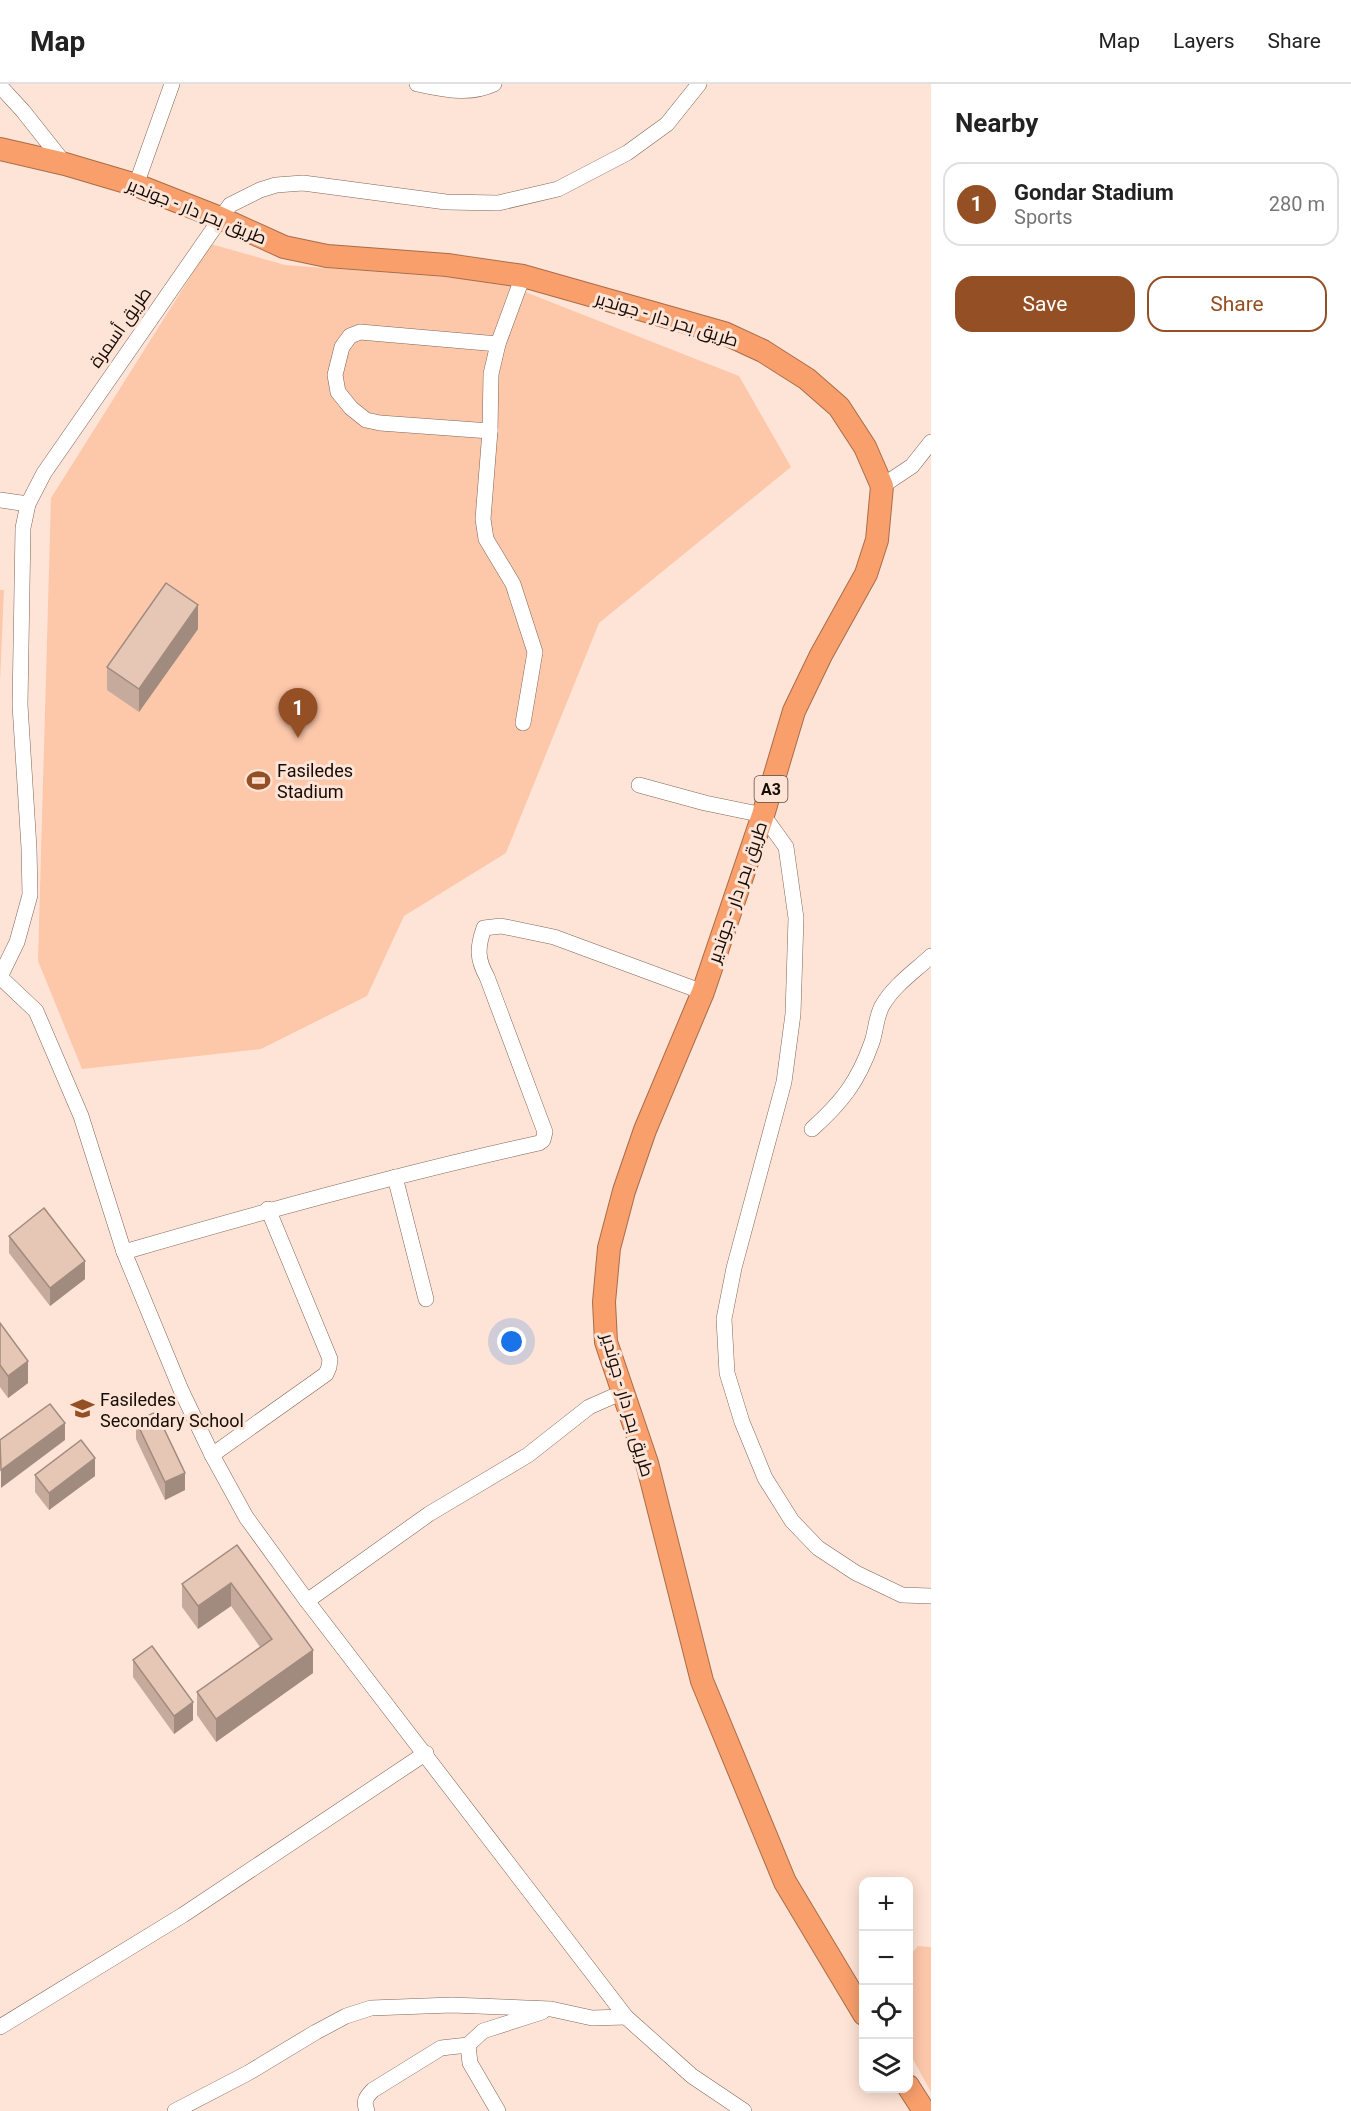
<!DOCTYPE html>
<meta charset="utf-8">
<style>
:root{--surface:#fff;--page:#f2f2f2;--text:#222;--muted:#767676;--line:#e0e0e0;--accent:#944f24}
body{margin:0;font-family:Roboto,Cairo,sans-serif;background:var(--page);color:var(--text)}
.controls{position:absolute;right:18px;bottom:18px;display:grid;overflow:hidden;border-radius:12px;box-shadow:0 3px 15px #0003}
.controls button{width:54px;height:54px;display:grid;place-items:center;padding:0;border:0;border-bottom:2px solid var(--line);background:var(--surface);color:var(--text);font:30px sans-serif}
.you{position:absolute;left:512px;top:1258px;width:21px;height:21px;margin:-15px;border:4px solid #fff;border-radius:50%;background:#1a73e8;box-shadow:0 0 0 9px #1a73e833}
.badge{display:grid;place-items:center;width:39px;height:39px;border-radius:50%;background:var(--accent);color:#fff;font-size:20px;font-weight:700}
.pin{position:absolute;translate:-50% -50px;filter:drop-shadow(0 2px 3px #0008)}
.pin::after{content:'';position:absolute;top:32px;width:21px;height:18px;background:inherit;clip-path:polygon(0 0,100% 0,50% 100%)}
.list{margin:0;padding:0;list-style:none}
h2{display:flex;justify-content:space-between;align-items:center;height:78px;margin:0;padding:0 24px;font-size:26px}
h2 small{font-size:20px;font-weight:400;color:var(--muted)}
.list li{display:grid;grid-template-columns:39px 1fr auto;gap:18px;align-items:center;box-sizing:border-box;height:84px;margin:0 12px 12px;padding:0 12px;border:2px solid var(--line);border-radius:18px}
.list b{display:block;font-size:22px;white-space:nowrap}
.list p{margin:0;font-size:20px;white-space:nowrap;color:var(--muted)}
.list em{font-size:20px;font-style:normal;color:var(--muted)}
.actions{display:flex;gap:12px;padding:18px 24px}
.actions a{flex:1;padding:14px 0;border:2px solid var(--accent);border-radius:18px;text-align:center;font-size:21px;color:var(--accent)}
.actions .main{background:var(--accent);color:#fff}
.icon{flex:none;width:33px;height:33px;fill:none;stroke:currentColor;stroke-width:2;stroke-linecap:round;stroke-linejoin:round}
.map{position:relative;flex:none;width:931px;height:2027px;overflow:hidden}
header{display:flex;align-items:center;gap:36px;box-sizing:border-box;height:84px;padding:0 30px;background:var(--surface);border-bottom:2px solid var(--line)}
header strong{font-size:28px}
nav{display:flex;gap:33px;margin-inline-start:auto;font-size:21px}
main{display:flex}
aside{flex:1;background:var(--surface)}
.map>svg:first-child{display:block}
.green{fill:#fdc7aa}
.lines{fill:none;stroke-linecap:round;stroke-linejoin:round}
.minor-casing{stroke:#816556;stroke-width:16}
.highway-casing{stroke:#a96c48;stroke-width:24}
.minor{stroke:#fff;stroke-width:15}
.highway{stroke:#f89f6c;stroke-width:22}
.wall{fill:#c6aa9c}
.shaded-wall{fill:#a18b7f}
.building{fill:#e6c6b5;stroke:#a18b7f;stroke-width:1.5}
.labels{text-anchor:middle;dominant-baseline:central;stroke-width:6;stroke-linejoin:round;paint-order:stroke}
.shield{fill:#fee4d6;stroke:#5c4d44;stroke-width:1.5}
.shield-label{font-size:16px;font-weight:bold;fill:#160c06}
.street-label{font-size:18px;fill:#160c06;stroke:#fee4d6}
.poi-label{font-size:18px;fill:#160c06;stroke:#fee4d6;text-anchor:start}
</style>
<header>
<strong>Map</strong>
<nav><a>Map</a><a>Layers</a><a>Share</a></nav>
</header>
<main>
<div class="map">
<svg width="931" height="2027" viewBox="0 0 931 2027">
<rect width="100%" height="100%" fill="#fee4d6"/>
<g class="green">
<path d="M211 160 285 181 497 197 739 292 791 383 599 539 506 769 404 832 367 912 261 965 82 985 38 877 51 414Z"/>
<path d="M0 506H4L0 597Z"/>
<path d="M918 1862 931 1863V2008L909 1968V1872Z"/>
</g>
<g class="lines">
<defs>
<g id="minor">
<path d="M417 0C444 5 468 12 494 0"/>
<path d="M0 2 23 27 65 80"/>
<path d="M136 101 172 0"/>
<path d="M523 192 498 260 491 290 490 347 483 435 486 455 513 500 535 568 523 639"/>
<path d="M490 347 380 339 366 336 351 324 338 308 335 291 342 263 350 252 360 248 498 260"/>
<path d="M882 402 912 382 931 358"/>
<path d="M0 416 28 420"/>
<path d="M639 701 705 719 763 731 786 763 796 834 793 930 784 998 734 1184 724 1235 727 1289 742 1338 765 1394 792 1437 818 1464 856 1489 902 1511 931 1512"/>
<path d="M0 893 36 927 81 1032 124 1168 181 1306 212 1371 246 1433 307 1517 626 1933 692 1992 744 2027"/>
<path d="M0 893 17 858 30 811 29 764 20 621 23 444 28 420 44 389 230 121 260 106 276 101 303 99 446 118 498 119 558 105 627 69 667 40 699 0"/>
<path d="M812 1045C842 1018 858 998 872 958 876 946 876 933 882 922 894 901 914 888 931 872"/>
<path d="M395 1093 426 1215"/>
<path d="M124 1168C261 1128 399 1090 539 1059L543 1056 545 1048 487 893C477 875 477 864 484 844L501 842 554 853 703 908"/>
<path d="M212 1371 326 1290 329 1283 330 1275 268 1125"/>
<path d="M307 1517 429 1430 528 1371 589 1323 623 1308"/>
<path d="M0 1943 183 1831 426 1669"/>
<path d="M175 2027 248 1989 316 1948 346 1932 371 1924 452 1921 551 1925 592 1934 626 1933"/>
<path d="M367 2027C363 2017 366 2013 373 2006L441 1964 468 1961"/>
<path d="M498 2027 470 1979 468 1961 483 1947 542 1928"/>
</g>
<g id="highway">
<path d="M0 65 65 80 136 101 220 134 284 163 327 172 447 181 523 192 724 249 763 267 807 295 839 323 865 363 882 402 877 456 866 490 821 571 794 627 763 731 703 908 645 1046 624 1107 609 1164 604 1218 606 1258 647 1379 702 1597 785 1798 864 1930"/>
<path d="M908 2002 924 2027"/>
</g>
</defs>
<use href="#minor" class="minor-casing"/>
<use href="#highway" class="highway-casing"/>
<use href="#minor" class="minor"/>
<use href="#highway" class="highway"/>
</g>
<g class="wall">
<path d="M198 545 139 628 107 606V583Z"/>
<path d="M9 1152 85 1195 50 1222 9 1169Z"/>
<path d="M0 1239 28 1299 8 1314 0 1303Z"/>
<path d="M136 1337 185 1406 165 1416 136 1355Z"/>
<path d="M35 1391 95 1392 49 1426 35 1408Z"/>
<path d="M237 1461 313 1589 216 1658 197 1631V1608L260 1563 231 1522 198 1545 182 1523V1500Z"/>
<path d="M133 1576 193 1636 174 1650 133 1593Z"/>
</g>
<g class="shaded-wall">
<path d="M198 521V545L139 628V605Z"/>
<path d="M85 1177V1195L50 1222V1204Z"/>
<path d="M28 1277V1299L8 1314V1292Z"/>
<path d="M65 1339V1356L1 1404V1386Z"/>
<path d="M95 1374V1392L49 1426V1409Z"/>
<path d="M185 1389V1406L165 1416V1398Z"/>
<path d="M231 1499V1522L198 1545V1522Z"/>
<path d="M313 1566V1589L216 1658V1635Z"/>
<path d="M193 1618V1636L174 1650V1632Z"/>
</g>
<g class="building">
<path d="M166 499 198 521 139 605 107 583Z"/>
<path d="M44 1124 85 1177 50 1204 9 1152Z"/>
<path d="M0 1239 28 1277 8 1292 0 1281Z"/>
<path d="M50 1320 65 1339 1 1386 0 1356Z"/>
<path d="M156 1328 185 1389 165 1398 136 1337Z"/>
<path d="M81 1356 95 1374 49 1409 35 1391Z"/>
<path d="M237 1461 313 1566 216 1635 197 1608 272 1555 231 1499 198 1522 182 1500Z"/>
<path d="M152 1562 193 1618 174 1632 133 1576Z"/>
</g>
<defs>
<symbol id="stadium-bare" viewBox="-9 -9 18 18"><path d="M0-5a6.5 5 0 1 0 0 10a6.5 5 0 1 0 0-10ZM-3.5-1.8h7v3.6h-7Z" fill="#944f24" stroke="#fee4d6" stroke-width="2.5" paint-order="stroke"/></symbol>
<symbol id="school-bare" viewBox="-9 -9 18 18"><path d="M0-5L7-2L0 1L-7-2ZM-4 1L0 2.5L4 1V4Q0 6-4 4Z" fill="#944f24" stroke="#fee4d6" stroke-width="2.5" paint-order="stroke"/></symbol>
</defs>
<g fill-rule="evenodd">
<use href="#stadium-bare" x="242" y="680" width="33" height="33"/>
<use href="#school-bare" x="66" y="1308" width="33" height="33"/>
</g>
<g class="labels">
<rect class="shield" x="754.5" y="692" width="33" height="26" rx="4.5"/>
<g class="shield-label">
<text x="771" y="705">A3</text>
</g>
<g class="street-label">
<text transform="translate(197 127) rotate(22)">طريق بحر دار - جوندير</text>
<text transform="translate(667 235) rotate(17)">طريق بحر دار - جوندير</text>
<text transform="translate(120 243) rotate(-55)">طريق أسمرة</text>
<text transform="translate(737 808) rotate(-71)">طريق بحر دار - جوندير</text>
<text transform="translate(628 1321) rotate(74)">طريق بحر دار - جوندير</text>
</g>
<g class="poi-label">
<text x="277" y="686">Fasiledes<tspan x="277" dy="21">Stadium</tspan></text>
<text x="100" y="1315">Fasiledes<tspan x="100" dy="21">Secondary School</tspan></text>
</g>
</g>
</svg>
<div class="controls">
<button>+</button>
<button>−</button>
<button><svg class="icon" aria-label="locate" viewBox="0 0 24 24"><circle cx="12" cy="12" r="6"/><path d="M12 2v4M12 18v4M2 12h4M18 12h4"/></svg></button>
<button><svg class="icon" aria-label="layers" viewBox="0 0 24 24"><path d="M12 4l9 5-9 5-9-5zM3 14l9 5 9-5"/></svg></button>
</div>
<div class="you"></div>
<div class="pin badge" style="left:298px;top:654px">1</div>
</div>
<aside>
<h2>Nearby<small></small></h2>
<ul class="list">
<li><span class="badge">1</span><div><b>Gondar Stadium</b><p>Sports</p></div><em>280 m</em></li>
</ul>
<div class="actions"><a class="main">Save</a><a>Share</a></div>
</aside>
</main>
